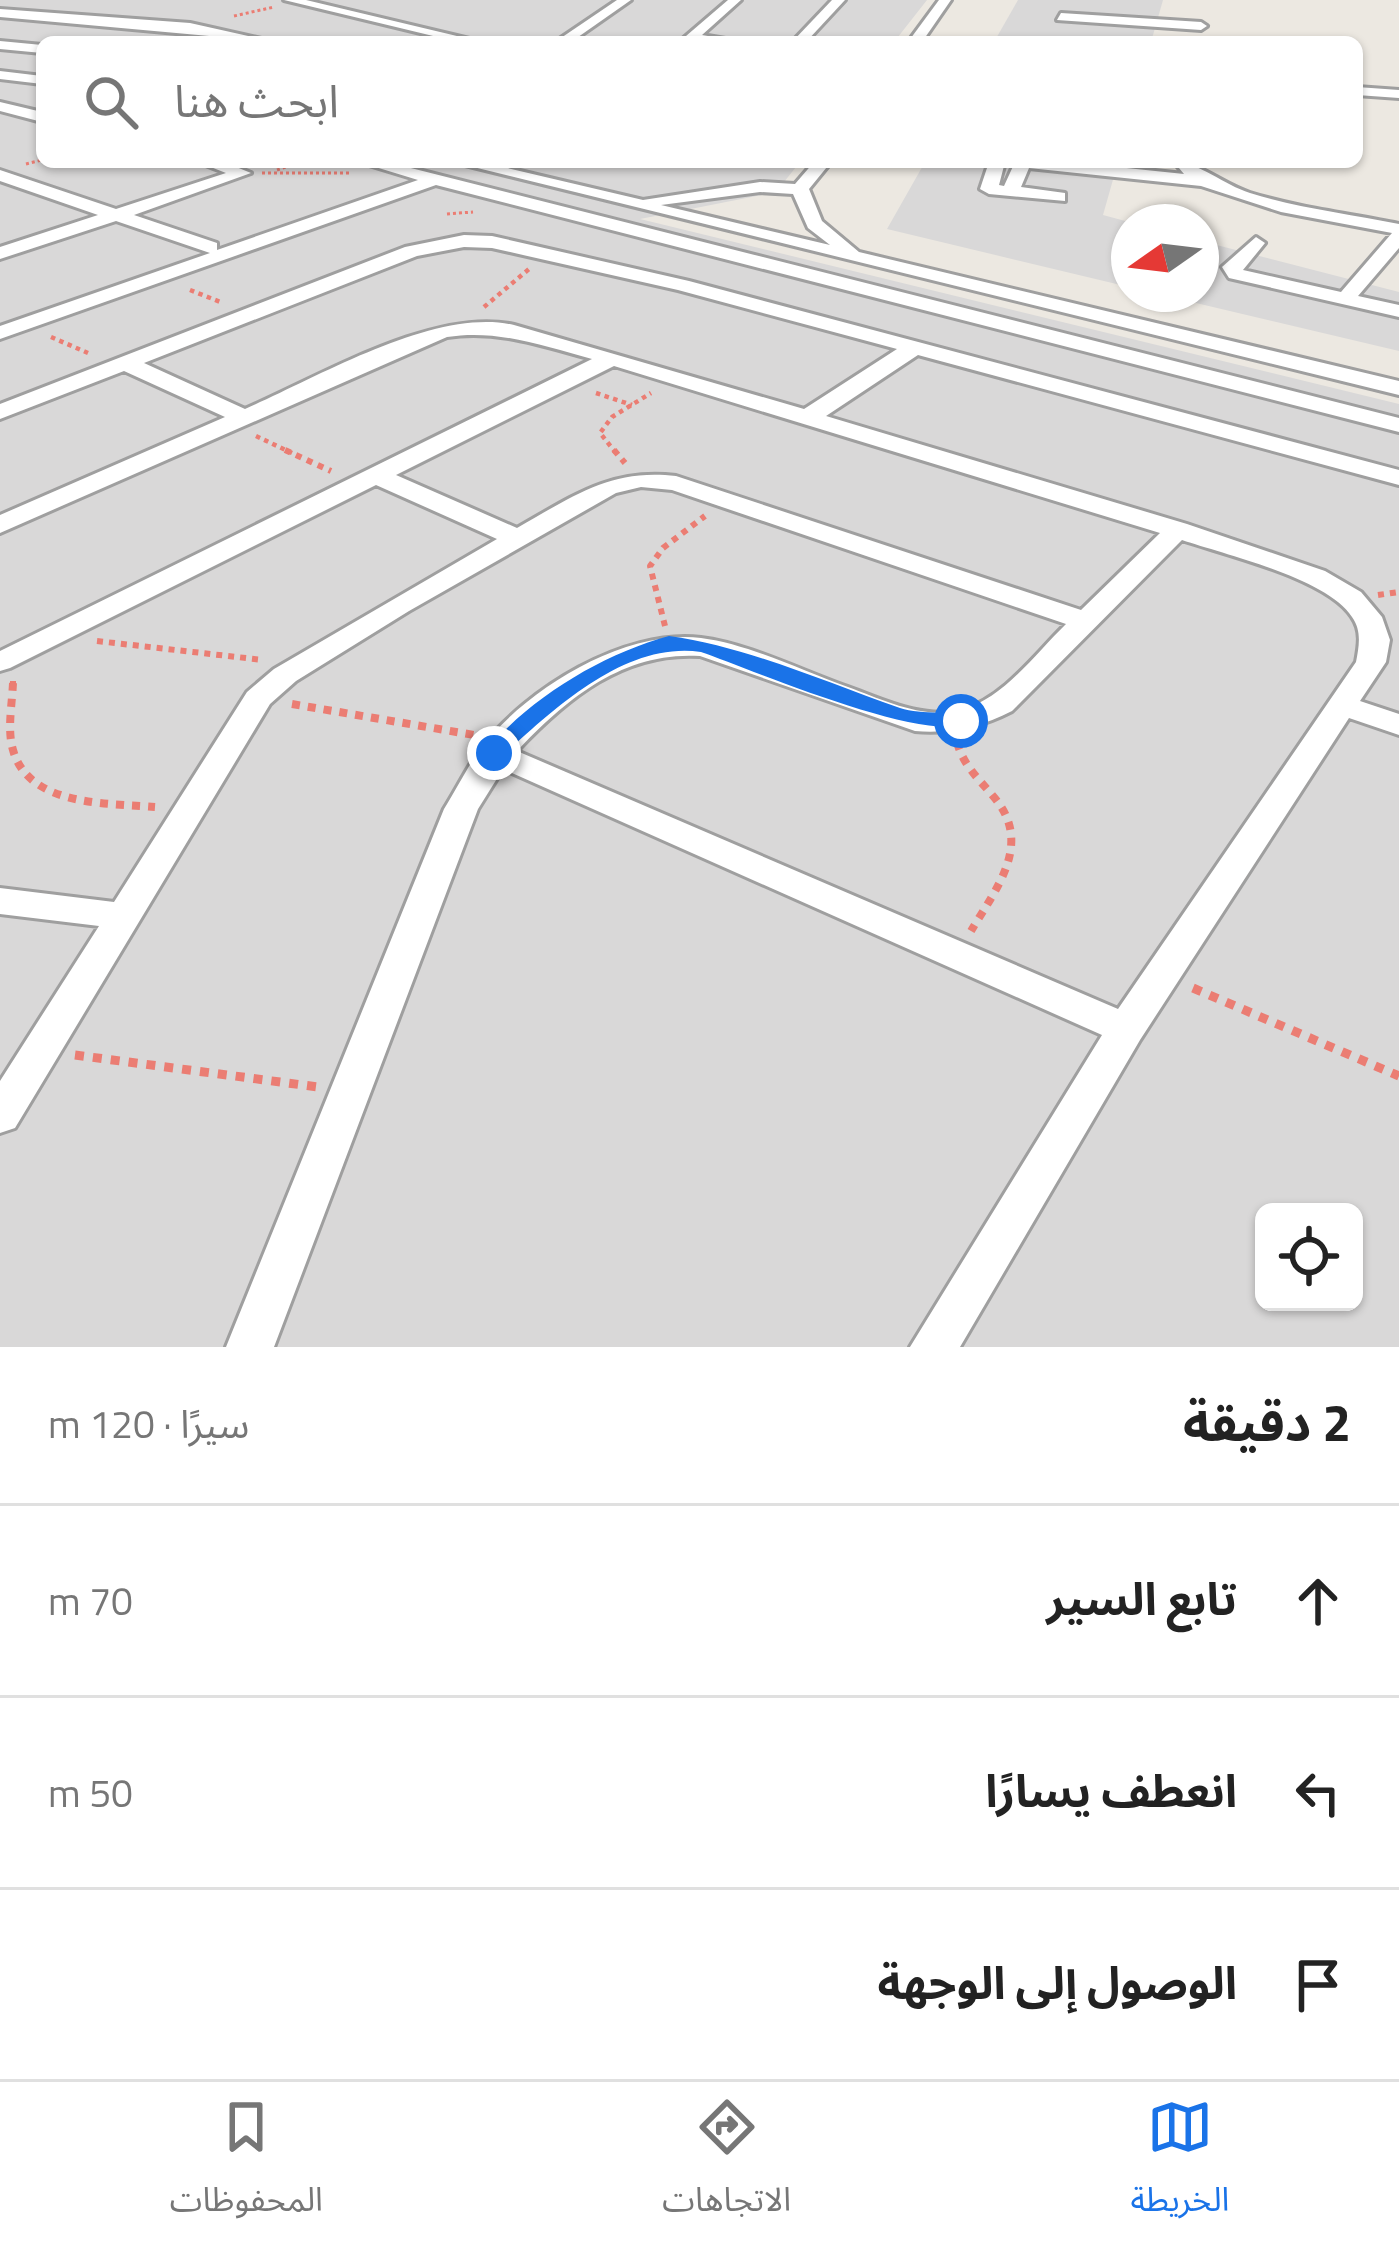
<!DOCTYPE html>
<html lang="ar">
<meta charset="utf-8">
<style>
:root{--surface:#fff;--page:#f2f2f2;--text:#222;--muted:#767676;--line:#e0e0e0;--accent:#1a73e8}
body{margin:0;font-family:"Titillium Web","Noto Sans Arabic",sans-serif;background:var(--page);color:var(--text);direction:rtl}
.controls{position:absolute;right:36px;bottom:36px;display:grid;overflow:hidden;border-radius:18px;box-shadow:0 3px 9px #0004}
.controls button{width:108px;height:108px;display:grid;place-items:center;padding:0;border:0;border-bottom:3px solid var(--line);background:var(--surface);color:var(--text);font:60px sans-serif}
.compass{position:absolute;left:1111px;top:204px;width:108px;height:108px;border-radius:50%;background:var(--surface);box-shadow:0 3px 9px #0004;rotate:256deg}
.stop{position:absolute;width:36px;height:36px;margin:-27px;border:9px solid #1a73e8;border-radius:50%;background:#fff}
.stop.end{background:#1a73e8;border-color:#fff;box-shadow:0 3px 12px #0008}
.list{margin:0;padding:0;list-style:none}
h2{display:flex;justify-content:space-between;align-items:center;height:156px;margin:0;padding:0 48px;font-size:51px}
h2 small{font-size:39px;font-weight:400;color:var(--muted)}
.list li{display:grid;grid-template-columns:78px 1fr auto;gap:36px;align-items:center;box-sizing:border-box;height:192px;padding:0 48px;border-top:3px solid var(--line)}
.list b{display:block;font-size:45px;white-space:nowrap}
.list em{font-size:39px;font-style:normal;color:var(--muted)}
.icon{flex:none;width:66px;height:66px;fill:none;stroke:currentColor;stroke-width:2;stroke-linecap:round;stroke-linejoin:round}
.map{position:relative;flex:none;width:1399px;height:1347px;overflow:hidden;direction:ltr}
.search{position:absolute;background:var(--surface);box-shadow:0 3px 9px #0004;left:36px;right:36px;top:36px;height:132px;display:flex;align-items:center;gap:30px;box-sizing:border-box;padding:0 42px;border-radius:18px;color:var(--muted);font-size:45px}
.sheet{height:732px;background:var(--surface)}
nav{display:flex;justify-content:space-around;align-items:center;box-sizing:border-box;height:168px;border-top:3px solid var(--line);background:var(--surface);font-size:33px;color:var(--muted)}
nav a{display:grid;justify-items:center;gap:6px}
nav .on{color:var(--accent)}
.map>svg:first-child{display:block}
.residential{fill:#d9d8d8;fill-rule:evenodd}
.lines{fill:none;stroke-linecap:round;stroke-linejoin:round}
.minor-casing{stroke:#9f9f9f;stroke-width:6}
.path-far4{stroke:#eb7d73;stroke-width:3;stroke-dasharray:3 3;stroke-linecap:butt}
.path-far3{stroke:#eb7d73;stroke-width:4.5;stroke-dasharray:4.5 4.5;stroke-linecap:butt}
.path-far2{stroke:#eb7d73;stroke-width:6;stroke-dasharray:6 6;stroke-linecap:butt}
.path-far1{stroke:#eb7d73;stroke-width:8;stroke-dasharray:8 8;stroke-linecap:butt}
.path{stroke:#eb7d73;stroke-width:9;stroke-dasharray:9 9;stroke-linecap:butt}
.minor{fill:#fff;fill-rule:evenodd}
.route{fill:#1a73e8}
</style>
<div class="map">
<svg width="1399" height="1347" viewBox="0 0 1399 1347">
<rect width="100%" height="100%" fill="#ece8e1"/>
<g class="residential">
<path d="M0 0H927L894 42H42V162H800L776 192 640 219 1399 404V1347H0ZM1264 1212H1354V1302H1264Z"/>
<path d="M1018 0H1163L1151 42H994Z"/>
<path d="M925 162H1118L1103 215 1129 222V287L887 229Z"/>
<path d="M1201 241 1399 292V351L1158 294H1201Z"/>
</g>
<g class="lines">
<defs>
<g id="minor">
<path d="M284 0H306L482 42H458Z"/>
<path d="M617 0H631L571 42H555Z"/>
<path d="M728 0H741L702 35 743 42H679Z"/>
<path d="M832 0H845L806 42H792Z"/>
<path d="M939 0H951L922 42H908Z"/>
<path d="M0 9 190 23 275 42 0 17Z"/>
<path d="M1061 13 1201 22 1207 26 1201 30 1057 20Z"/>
<path d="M0 41 42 45V53L0 49Z"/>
<path d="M0 71 42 76V84L0 79Z"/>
<path d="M1357 87 1399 90V98L1357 95Z"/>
<path d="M0 102 42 112V122L0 111Z"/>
<path d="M198 162H224L251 173 134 215 217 243V250L418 180 359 162H387L1399 418V432L436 185 0 339V326L210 253 116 221 0 259V247L98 215 0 181V170L116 209 226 173Z"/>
<path d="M453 162H482L643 200 760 182 795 184 814 162H831L809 189 822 221 859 252 1399 381V395ZM760 192 793 194 808 228 830 245 661 205Z"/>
<path d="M989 162H1005L999 185 1004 186 1015 162H1069L1184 174 1174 162C1199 162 1224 185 1250 193 1298 208 1350 214 1399 224V248L1358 296 1399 305V317L1229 278 1222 267 1256 237 1265 243 1243 270 1341 292 1392 233 1281 212 1201 186 1029 168 1021 187 1065 193V201L989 194 980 189Z"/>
<path d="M464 235 492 236 689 281 1399 470V485L918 355 826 416 1187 524 1325 571 1361 592 1382 617 1390 640 1386 662 1360 701 1399 714V735L1349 718 1140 1040 960 1347H910L1102 1035 503 769 478 809 274 1347H226L444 809C456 790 469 764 481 748 527 689 623 629 701 638 749 644 802 671 848 687 884 700 923 720 962 710 1004 698 1036 653 1066 624L672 490 641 487 616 493 409 611 296 681 270 704 15 1128 0 1133V1081L99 926 0 914V888L114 902 247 692 274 669 497 539 376 485 10 668 0 671V651L592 359C543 346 498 329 447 337L0 533V515L225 417 124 371 0 419V404L405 247ZM464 247 492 248 678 290 897 349 804 409 514 325C435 307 319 377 245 409L144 363 417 256ZM614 366 1160 533 1081 610 676 476C610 468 572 497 517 528L396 475ZM1182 540C1226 555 1327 578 1352 617 1362 631 1359 646 1356 662L1118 1009 517 751C567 698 624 651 700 656L915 731C950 734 981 727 1012 711Z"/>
</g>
</defs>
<use href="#minor" class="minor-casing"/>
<g class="path-far4">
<path d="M234 16 274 7"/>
<path d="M26 164 42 160"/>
<path d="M277 170 301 162"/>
<path d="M262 173H351"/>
<path d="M447 214 473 212"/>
</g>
<g class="path-far3">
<path d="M190 290 223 303"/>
<path d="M484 307 529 269"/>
<path d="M51 337 88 353"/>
<path d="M596 393 632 405"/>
<path d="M256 436 292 453"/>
<path d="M616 453 600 433 612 417 651 393"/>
</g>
<g class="path-far2">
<path d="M285 450 331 471"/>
<path d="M614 450 625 463"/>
<path d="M1378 595 1399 592"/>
<path d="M665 626 650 566 663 548 705 516"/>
<path d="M97 641 263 660"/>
<path d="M13 686V681"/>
</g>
<g class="path-far1">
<path d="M13 683C12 705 7 730 13 750 29 807 108 803 155 807"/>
<path d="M292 704 474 735"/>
<path d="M957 742C963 765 978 778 993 796 1034 843 997 887 971 931"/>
</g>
<g class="path">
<path d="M1193 988 1399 1076"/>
<path d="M75 1055 318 1087"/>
</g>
<use href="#minor" class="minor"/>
</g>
<path class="route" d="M669 636C748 647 825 682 900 708 922 716 955 708 971 721 936 749 748 668 701 652 625 641 554 709 501 757L494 759 484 753C528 699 602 654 669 636Z"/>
</svg>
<div class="controls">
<button><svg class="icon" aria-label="locate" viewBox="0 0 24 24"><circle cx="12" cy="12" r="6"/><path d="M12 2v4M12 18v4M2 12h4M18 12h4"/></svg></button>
</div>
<svg class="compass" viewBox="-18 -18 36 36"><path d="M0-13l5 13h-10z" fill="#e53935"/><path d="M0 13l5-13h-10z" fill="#767676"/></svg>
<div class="stop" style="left:961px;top:721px"></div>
<div class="stop end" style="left:494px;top:753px"></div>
<div class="search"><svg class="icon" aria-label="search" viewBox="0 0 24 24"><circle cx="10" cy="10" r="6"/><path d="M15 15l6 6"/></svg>ابحث هنا</div>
</div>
<section class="sheet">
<h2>2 دقيقة<small>سيرًا · 120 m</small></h2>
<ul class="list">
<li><svg class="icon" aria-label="ahead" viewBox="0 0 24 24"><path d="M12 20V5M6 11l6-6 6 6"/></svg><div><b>تابع السير</b></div><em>70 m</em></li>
<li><svg class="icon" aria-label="left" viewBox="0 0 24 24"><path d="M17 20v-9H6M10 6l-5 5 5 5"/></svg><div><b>انعطف يسارًا</b></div><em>50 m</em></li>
<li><svg class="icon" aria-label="arrive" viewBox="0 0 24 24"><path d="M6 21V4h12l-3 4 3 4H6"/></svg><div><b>الوصول إلى الوجهة</b></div></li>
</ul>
</section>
<nav>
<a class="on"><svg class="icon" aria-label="map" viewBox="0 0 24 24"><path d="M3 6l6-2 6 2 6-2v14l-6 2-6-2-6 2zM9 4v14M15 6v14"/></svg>الخريطة</a>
<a><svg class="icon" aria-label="directions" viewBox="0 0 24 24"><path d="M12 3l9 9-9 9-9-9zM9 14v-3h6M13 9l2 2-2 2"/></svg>الاتجاهات</a>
<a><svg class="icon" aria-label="saved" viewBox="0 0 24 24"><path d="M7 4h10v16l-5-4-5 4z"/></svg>المحفوظات</a>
</nav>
